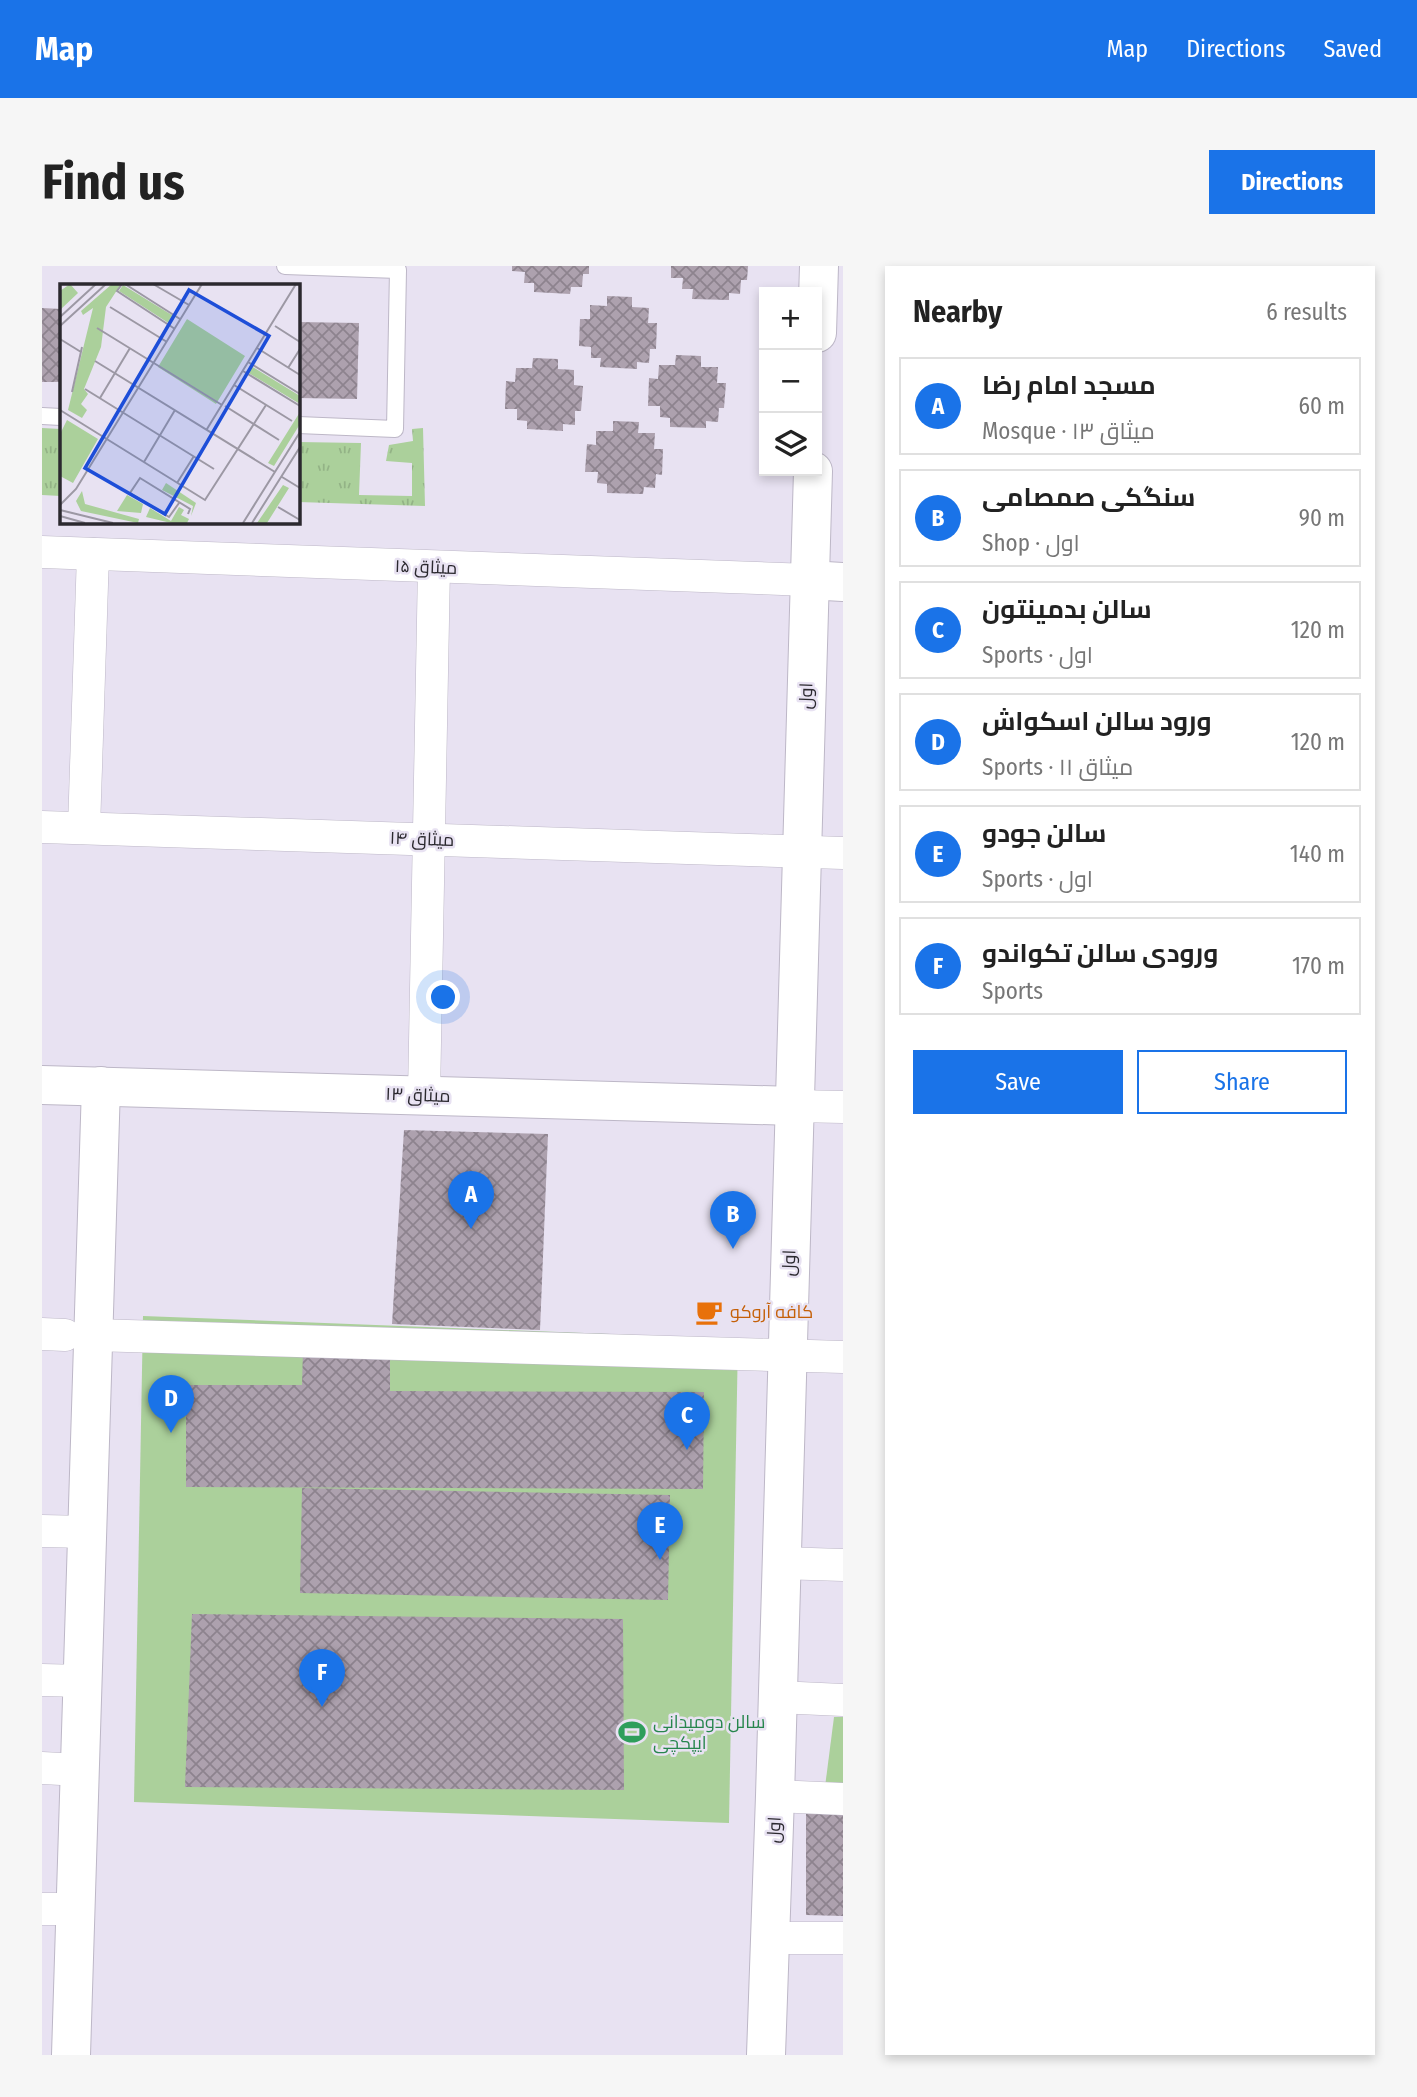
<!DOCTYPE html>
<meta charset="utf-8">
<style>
:root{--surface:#fff;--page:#f6f6f6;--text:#222;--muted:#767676;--line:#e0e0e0;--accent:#1a73e8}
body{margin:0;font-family:"Fira Sans Condensed",Cairo,sans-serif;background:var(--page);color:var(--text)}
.controls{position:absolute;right:21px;top:21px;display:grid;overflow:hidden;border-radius:0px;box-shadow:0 4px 10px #0003}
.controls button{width:63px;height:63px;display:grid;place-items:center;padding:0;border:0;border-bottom:2px solid var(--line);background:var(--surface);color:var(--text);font:35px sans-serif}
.you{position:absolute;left:402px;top:732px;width:24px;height:24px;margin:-18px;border:5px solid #fff;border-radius:50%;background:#1a73e8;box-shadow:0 0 0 10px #1a73e833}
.badge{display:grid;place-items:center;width:46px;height:46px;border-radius:50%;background:var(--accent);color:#fff;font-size:23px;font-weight:700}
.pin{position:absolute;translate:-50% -58px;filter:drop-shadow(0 2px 4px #0008)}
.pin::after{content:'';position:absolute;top:37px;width:24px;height:21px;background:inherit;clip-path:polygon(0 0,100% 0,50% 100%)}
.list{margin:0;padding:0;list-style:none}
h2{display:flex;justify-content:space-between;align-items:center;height:91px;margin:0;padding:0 28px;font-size:30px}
h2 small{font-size:23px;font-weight:400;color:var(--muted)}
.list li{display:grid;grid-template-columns:46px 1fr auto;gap:21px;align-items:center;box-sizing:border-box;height:98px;margin:0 14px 14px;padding:0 14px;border:2px solid var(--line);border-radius:0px}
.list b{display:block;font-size:26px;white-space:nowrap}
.list p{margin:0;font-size:23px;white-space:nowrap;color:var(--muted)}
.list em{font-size:23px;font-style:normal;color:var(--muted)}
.actions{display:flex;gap:14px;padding:21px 28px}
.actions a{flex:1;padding:16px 0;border:2px solid var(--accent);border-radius:0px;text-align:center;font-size:24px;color:var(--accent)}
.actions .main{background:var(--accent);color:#fff}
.icon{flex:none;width:38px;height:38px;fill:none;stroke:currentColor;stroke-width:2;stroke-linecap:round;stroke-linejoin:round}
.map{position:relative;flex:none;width:801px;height:1789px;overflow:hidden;border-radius:0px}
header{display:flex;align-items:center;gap:42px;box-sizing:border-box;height:98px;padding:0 35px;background:var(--accent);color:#fff}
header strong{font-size:33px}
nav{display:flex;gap:38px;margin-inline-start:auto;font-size:24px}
.intro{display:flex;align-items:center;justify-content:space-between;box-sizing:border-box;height:168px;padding:0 42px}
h1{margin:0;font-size:49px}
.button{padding:18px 32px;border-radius:0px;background:var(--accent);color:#fff;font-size:24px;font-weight:700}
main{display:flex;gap:42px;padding:0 42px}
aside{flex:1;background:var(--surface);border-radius:0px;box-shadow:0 4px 10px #0003}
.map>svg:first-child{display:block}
.grass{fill:url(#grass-tufts)}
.green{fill:#abd09b}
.building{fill:url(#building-cross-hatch)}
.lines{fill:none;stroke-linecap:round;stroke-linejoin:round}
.lane-casing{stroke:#bdb7c7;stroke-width:18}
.street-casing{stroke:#bdb7c7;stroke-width:33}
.secondary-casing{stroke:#bdb7c7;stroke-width:40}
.lane{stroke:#fff;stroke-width:16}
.street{stroke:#fff;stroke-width:32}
.secondary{stroke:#fff;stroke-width:38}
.labels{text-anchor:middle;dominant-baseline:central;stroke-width:5;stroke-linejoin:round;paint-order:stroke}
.street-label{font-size:18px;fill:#2b292f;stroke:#e8e2f2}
.food-label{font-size:18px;fill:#c56008;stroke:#e8e2f2;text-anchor:start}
.leisure-label{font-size:18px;fill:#27864d;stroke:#e8e2f2;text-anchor:start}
.inset-road{fill:none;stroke:#9c98a4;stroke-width:2}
.view{fill:#1d4ed8;fill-opacity:0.15;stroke:#1d4ed8;stroke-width:3.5}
.inset-edge{fill:none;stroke:#2b292f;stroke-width:3.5}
</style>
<header>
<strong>Map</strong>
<nav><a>Map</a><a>Directions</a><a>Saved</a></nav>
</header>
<div class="intro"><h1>Find us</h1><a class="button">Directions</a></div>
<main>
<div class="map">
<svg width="801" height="1789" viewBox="0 0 801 1789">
<defs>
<pattern id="grass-tufts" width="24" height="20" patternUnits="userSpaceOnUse" patternTransform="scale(1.75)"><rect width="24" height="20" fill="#abd09b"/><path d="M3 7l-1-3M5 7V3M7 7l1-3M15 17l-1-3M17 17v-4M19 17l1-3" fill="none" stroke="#93b386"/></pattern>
<pattern id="building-cross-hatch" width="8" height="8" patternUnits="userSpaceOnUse" patternTransform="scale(1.75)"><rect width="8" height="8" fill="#ada1ae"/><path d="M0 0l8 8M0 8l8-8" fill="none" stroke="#8d838e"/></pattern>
</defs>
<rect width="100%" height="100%" fill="#e8e2f2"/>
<g class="grass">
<path d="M0 162 19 163V230L0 229Z"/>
<path d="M381 162 383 240 256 236V176L319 177 317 229 370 230V197L344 195 347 179 371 175 370 163Z"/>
</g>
<g class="green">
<path d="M101 1050 696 1073 687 1557 92 1536Z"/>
<path d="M792 1451H801V1522L783 1521Z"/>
</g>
<g class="building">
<path d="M470 0H547V8H541L540 21H529L528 28 492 26V17H482L483 6 470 5Z"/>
<path d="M629 0H706L705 14H699L698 28 687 27V34L650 33 651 23H640L641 12H629Z"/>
<path d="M565 30 590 31V41L607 42 606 57H615L614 83H608L607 97 595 96V103L558 101 559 92H549V81L537 80 538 53H548V39L565 40Z"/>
<path d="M0 42 19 43V116H0Z"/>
<path d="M256 56 317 57 315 133 256 132Z"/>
<path d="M634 89 659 90V101H676L675 117H684L682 142H677L676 156 664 155V162L628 161V152L618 151V140H606L607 112 616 113 617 99H633Z"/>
<path d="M491 92 516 93V103L532 104V119L541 120 539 145H533V159L521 158V165L485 163V155L475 154V143H463L464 115 473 116 474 102H490Z"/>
<path d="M571 155 597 156 596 167H613L612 183H621L620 209 614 208 613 222 602 221 601 228 565 227V218L555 217 556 206H543L545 178 554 179V165H571Z"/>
<path d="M362 864 506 868 498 1064 350 1058Z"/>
<path d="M261 1084H348V1125L662 1126 661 1223 144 1221V1119H260Z"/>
<path d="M260 1222 628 1229 626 1334 258 1327Z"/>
<path d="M150 1348 581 1353 582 1524 143 1521Z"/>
<path d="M764 1545 801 1546V1650L764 1649Z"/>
</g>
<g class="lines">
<defs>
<g id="lane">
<path d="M243 0 356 4 353 163 256 159"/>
<path d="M0 150 19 151"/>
</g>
<g id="street">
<path d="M0 286 767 314"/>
<path d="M0 561 801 587"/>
<path d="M42 562 51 288"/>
<path d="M382 829 392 301"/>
<path d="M752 840 801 841"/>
<path d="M0 1068 23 1069"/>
<path d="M51 1069 801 1091"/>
<path d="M0 1265 45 1266"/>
<path d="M738 1297 801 1299"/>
<path d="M0 1414 41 1415"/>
<path d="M735 1431 801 1434"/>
<path d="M0 1502 38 1504"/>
<path d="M733 1530 801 1533"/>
<path d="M0 1643H34"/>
<path d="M727 1672H801"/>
</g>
<g id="secondary">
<path d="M775 67 777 0"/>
<path d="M767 314 801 316"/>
<path d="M0 819 752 840"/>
<path d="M29 1789 59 820"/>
<path d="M724 1789 733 1530 771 205"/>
</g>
</defs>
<use href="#lane" class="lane-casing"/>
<use href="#street" class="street-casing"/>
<use href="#secondary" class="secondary-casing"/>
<use href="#lane" class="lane"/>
<use href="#street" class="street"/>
<use href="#secondary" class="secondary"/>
</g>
<defs>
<symbol id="cafe-bare" viewBox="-9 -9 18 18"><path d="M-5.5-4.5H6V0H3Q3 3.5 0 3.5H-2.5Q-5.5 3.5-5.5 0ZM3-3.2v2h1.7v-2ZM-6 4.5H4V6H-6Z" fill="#e8710a" stroke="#e8e2f2" stroke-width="2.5" paint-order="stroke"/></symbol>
<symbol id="stadium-bare" viewBox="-9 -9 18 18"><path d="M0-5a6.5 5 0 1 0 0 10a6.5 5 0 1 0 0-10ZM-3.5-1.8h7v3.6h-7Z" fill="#2e9e5b" stroke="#e8e2f2" stroke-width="2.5" paint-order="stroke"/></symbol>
</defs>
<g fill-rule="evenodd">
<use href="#cafe-bare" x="648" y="1027" width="38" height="38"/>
<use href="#stadium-bare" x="571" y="1447" width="38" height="38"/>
</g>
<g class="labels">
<g class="street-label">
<text transform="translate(384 301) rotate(2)">میثاق ۱۵</text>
<text transform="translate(764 430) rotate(-88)">اول</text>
<text transform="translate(380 573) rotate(2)">میثاق ۱۴</text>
<text transform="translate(376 829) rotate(2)">میثاق ۱۳</text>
<text transform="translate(747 997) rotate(-88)">اول</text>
<text transform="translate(732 1564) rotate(-87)">اول</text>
</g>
<g class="food-label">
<text x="688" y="1046">کافه آروکو</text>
</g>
<g class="leisure-label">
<text x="611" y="1456">سالن دومیدانی<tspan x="611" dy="21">ایپکچی</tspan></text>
</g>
</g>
<g transform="translate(18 18)">
<rect width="240" height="240" fill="#e8e2f2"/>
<path d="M10 0 18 9 0 26V7ZM106 199 136 219 131 232 133 222 102 206ZM67 211 83 220 81 229 57 227ZM119 223 124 226 121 231 129 235 127 239H111L86 233 90 224 111 237Z" fill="#abd09b"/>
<path d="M52 0H61L46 23 41 63 24 105 28 110 21 120 27 126 22 134 8 126 33 24 23 31 21 27ZM63 1 115 33 110 40 59 7ZM127 35 185 72 156 120 98 83ZM191 82 240 112V120L187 88ZM240 128V140L214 182 208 179ZM7 136 38 155 13 199 0 192V150ZM223 201 229 204 207 239H197ZM22 207 25 220 79 235 78 239 21 227 16 217Z" fill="#abd09b"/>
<path class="inset-road" d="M62 0 57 7 115 45M65 0 120 35M93 0 129 21M50 23 107 58M0 33 36 0M0 42 46 0M215 42 240 58M37 44 162 121M0 55 21 68M197 64 240 91M35 77 215 188M188 78 240 110M228 84 240 65M183 87 240 122M174 101 232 137M25 105 154 185M12 108 22 63M40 114 70 64M165 122 219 156M0 126 145 216 206 121M147 145 236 0M84 178 115 126M222 193 240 204M117 199 134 172M119 219 109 233 70 209 80 194 130 225 128 230M0 221 16 205 142 0M218 223 240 236M0 226 53 239M0 232 25 239M183 239 240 148M192 239 240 163"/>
<path class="view" d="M129 6 209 52 105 230 25 184Z"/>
<rect width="240" height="240" class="inset-edge"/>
</g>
</svg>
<div class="controls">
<button>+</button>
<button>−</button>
<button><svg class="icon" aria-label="layers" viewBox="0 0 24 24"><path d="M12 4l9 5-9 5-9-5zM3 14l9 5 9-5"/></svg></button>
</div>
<div class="you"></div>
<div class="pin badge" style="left:429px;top:963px">A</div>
<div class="pin badge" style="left:691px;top:983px">B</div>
<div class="pin badge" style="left:645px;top:1184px">C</div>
<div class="pin badge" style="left:129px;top:1167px">D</div>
<div class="pin badge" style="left:618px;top:1294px">E</div>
<div class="pin badge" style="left:280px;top:1441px">F</div>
</div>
<aside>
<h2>Nearby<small>6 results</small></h2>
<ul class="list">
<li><span class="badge">A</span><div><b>مسجد امام رضا</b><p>Mosque · میثاق ۱۳</p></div><em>60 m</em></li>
<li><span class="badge">B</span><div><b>سنگکی صمصامی</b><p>Shop · اول</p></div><em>90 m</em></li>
<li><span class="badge">C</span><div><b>سالن بدمینتون</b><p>Sports · اول</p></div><em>120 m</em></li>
<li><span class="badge">D</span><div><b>ورود سالن اسکواش</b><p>Sports · میثاق ۱۱</p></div><em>120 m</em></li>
<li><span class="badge">E</span><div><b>سالن جودو</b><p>Sports · اول</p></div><em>140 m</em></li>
<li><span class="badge">F</span><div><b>ورودی سالن تکواندو</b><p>Sports</p></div><em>170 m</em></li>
</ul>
<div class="actions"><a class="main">Save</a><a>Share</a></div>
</aside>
</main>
